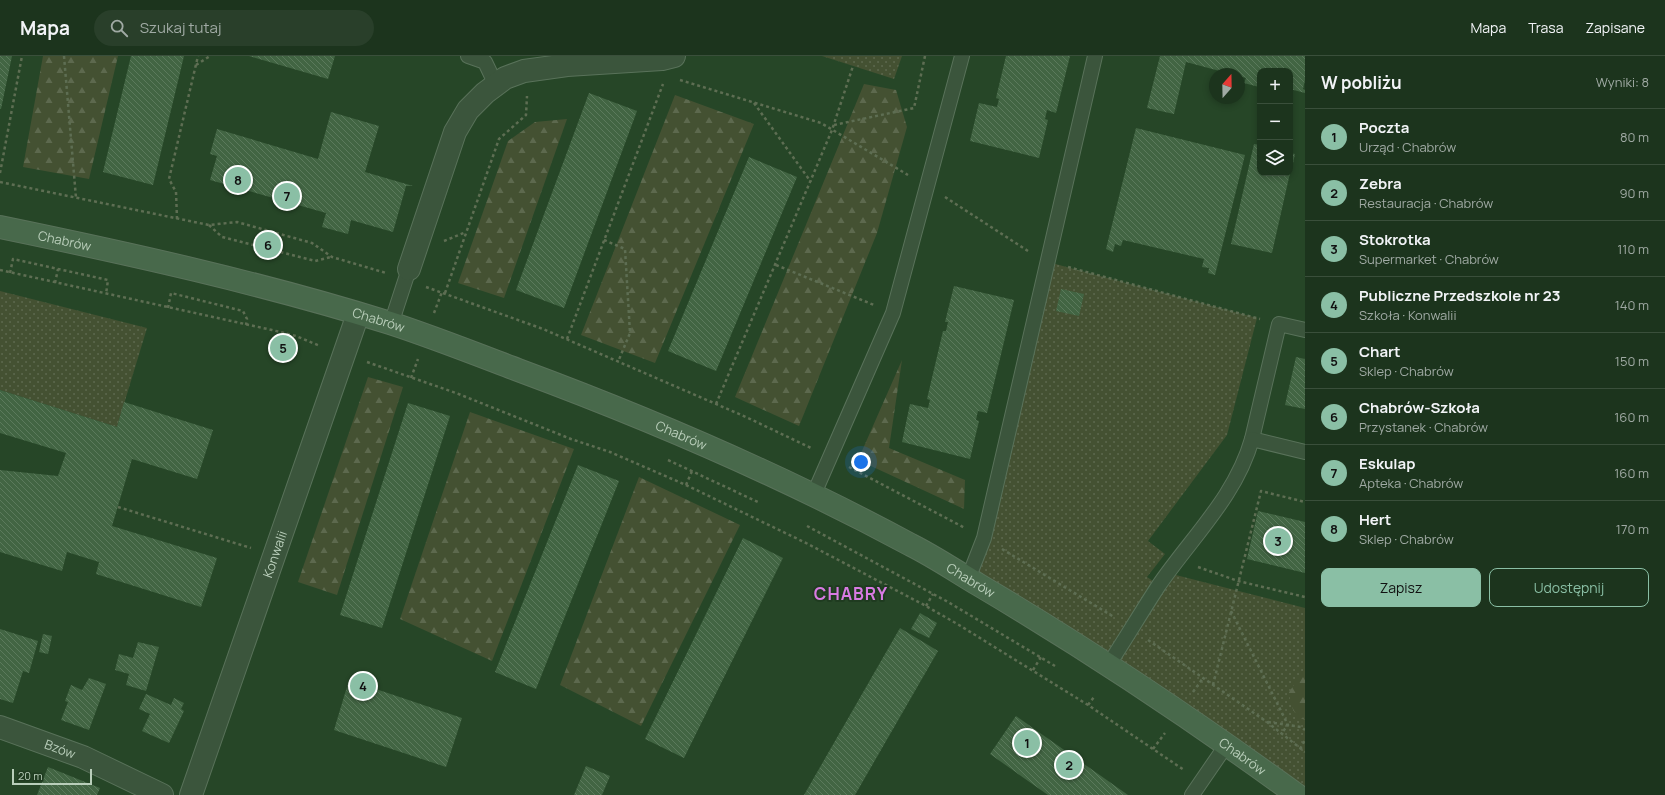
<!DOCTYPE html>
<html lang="pl">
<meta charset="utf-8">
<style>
:root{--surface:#1c341d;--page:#293f2a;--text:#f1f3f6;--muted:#a0aaa4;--line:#3a4f3b;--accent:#8abfa5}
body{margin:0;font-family:Manrope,sans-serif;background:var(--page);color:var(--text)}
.controls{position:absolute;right:12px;top:12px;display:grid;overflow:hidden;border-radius:8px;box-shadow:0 2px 6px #0003}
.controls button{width:36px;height:36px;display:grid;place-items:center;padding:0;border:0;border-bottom:1px solid var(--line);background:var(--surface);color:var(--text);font:20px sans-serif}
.compass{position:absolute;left:1209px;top:12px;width:36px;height:36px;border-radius:50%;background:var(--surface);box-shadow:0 2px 6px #0003;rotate:20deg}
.scale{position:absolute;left:12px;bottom:10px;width:80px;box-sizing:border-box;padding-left:4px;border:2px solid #b9ceba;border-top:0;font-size:11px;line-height:14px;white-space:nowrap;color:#b9ceba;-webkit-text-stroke:3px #1f3b20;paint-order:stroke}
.you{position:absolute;left:861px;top:406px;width:14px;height:14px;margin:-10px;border:3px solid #fff;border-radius:50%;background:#1a73e8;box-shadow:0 0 0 6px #1a73e833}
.badge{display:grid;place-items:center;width:26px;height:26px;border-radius:50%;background:var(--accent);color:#111;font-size:13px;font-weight:700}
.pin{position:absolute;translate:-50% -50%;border:2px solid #fff;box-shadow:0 1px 4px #0006}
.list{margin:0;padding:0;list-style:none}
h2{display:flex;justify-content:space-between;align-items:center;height:52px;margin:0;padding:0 16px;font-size:17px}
h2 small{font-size:13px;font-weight:400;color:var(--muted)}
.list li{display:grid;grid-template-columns:26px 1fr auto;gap:12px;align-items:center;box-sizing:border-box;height:56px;padding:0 16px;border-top:1px solid var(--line)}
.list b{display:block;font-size:15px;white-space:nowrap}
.list p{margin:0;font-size:13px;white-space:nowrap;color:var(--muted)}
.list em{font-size:13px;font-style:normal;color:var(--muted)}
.actions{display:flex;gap:8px;padding:12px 16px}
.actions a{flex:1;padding:9px 0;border:1px solid var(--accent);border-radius:8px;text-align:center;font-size:14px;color:var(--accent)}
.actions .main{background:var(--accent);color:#111}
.icon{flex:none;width:22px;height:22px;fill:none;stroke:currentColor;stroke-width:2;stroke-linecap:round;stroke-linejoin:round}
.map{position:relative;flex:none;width:1305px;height:739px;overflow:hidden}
header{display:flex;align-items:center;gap:24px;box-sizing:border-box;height:56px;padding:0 20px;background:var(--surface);border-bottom:1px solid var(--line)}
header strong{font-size:19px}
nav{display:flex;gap:22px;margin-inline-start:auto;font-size:14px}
.search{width:280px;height:36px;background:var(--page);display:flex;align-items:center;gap:10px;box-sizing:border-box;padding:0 14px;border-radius:22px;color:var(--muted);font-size:15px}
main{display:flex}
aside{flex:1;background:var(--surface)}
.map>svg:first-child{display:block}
.grass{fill:url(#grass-dots)}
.forest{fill:url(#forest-firs)}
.building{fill:url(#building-back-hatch)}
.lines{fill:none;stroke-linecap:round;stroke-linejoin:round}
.lane-casing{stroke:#59725a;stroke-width:16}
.street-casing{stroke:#59725a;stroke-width:24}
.secondary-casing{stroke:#59725a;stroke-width:24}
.path{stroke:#5e6e53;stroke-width:2.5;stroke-dasharray:3 3;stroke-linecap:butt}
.lane{stroke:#3b553c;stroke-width:14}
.street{stroke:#3b553c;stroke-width:22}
.secondary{stroke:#48694b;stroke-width:22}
.labels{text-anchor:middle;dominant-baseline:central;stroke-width:4;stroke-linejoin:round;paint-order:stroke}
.street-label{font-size:13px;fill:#b9ceba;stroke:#1f3b20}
.district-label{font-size:17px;font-weight:bold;letter-spacing:1px;fill:#d87be3;stroke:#1f3b20}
</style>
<header>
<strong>Mapa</strong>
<div class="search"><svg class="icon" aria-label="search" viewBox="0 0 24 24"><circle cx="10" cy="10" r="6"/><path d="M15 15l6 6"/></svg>Szukaj tutaj</div>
<nav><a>Mapa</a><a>Trasa</a><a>Zapisane</a></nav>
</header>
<main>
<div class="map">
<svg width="1305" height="739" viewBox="0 0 1305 739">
<defs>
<pattern id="grass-dots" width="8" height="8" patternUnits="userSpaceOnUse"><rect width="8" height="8" fill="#445132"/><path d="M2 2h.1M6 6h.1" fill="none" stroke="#5d694e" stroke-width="1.8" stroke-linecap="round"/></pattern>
<pattern id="forest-firs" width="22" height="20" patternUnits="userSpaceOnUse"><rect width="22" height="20" fill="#445132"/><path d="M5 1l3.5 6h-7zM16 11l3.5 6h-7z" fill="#5d694e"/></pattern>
<pattern id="building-back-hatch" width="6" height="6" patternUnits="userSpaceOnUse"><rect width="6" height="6" fill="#426543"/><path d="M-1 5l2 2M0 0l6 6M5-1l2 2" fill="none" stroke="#5b7a5c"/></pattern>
</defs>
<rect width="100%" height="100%" fill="#264627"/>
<g class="grass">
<path d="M822 0H902L894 23Z"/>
<path d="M1048 206 1257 262 1227 379 1148 485 1165 498 1147 521 1159 529 1168 517 1305 552V739L968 523Z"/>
<path d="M0 235 147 272 117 371 0 334Z"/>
</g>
<g class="forest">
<path d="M43 0H118L89 123 23 111Z"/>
<path d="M864 28 896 34 907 71 877 177 799 370 735 341Z"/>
<path d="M675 39 754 68 655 307 581 279Z"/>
<path d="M567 63 504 242 458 227 508 85 535 66Z"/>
<path d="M902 304 889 392 965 424 964 453 858 404Z"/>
<path d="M368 321 403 331 337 539 298 526Z"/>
<path d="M470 356 574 393 492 605 400 563Z"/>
<path d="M639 421 740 469 641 670 560 629Z"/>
<path d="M1305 613V664C1292 659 1291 649 1289 636Z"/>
</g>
<g class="building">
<path d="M0 0H12L1 53H0Z"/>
<path d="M131 0H184L153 129 103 116Z"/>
<path d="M249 0H335L328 23Z"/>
<path d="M1006 0H1070L1056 57 1047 54 1045 63 1048 64 1039 102 970 85 979 47 997 51 999 43 996 42Z"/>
<path d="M1160 0H1305V24L1303 33 1305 34V37L1290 33V15H1260L1259 31 1244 27 1246 22 1239 20V18H1231L1186 6 1174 58 1147 52Z"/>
<path d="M589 37 637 55 564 252 516 234Z"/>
<path d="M331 56 379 70 365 116 413 130H406L393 176 351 164 348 178 322 171 326 157 210 124 217 100 210 98 217 73 318 103Z"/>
<path d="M1136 72 1245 99 1215 219 1208 217 1209 212 1202 211 1204 203 1123 184 1121 190 1115 188 1113 196 1106 193Z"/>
<path d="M1254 88 1260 89V117H1290L1272 197 1231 188Z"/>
<path d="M1290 97 1295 98 1291 116H1290Z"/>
<path d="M749 101 797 121 716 315 668 295Z"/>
<path d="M954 230 1014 244 987 357 978 355 976 364 979 365 970 403 902 386 910 348 928 352 930 344 927 343 943 275H946L948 266H945Z"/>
<path d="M1061 233 1084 238 1079 260 1056 255Z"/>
<path d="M276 284 292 289 289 299 273 295Z"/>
<path d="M1296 301 1305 303V353L1285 349Z"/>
<path d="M0 334 117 371 124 346 213 374 197 423 132 403 112 470 217 502 201 551 96 518 99 506 67 496 62 515 0 496V414L58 420 66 397 0 377Z"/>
<path d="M408 347 450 360 382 572 340 559Z"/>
<path d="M578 409 619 425 536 633 495 616Z"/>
<path d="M1258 455 1305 466V517L1247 503Z"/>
<path d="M743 482 783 502 684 702 645 683Z"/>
<path d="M920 557 937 567 929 582 911 573Z"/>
<path d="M900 572 938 595 855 739H804Z"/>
<path d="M0 573 38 585 29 617 23 615 13 647 0 643Z"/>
<path d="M43 578 52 580 48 598 39 596Z"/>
<path d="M138 586 159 591 146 635 126 629 129 618 115 614 119 598 133 602Z"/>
<path d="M89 622 106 628 89 674 61 664 68 646 65 645 71 629 82 634Z"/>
<path d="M349 624 462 662 446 711 334 674Z"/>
<path d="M146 638 171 649 174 642 184 647 181 653 184 655 169 687 142 675 150 658 139 653Z"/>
<path d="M1016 660 1128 739H1048L990 698Z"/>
<path d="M586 710 610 720 602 739H574Z"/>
<path d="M48 711 100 732 97 739H37Z"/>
</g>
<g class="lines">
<defs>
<g id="lane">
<path d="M468 0 485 6 496 29"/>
<path d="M391 268 409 213"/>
<path d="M1252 383 1279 268 1305 274"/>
<path d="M813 440 893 257 962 0"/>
<path d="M968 523 984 482 1095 0"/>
<path d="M1109 608C1126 582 1142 555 1159 529 1192 481 1236 440 1252 383L1305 396"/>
<path d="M1192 739 1227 688"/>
</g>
<g id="street">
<path d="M409 213 455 76 468 54 485 37 505 22 524 15 567 9 662 3 674 0"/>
<path id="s1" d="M0 671 83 701 162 739"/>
<path id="s2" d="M191 739 358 258"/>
</g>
<g id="secondary">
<path id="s3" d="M0 171C131 198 262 227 390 267 433 281 476 298 518 314 653 364 785 421 911 489 935 501 957 516 979 529 1089 594 1194 664 1297 739"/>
</g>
</defs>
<use href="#lane" class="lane-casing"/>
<use href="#street" class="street-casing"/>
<use href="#secondary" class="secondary-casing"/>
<g class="path">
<path d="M64 0 76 142"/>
<path d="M196 9 210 0"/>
<path d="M680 24 821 67 908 119"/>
<path d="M754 47 811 126"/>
<path d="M834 69 914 52 925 0"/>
<path d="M0 117 22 0"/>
<path d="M0 126 209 169 237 166 312 187 332 201 386 217"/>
<path d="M945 141 1028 195"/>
<path d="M177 163 176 136 169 123 198 0"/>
<path d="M209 169 222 181 315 205 331 201"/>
<path d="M604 184 625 193 630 277 618 306"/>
<path d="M444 185 466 176"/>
<path d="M776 209 874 249"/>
<path d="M1068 211 1260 263"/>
<path d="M0 214 272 274 296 280 320 290"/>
<path d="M10 217 13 203 108 224 106 238"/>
<path d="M55 227 58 213"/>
<path d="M426 231 543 273 746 361 811 392"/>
<path d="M445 237 499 83 526 59 527 40"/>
<path d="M168 252 171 237 243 255 247 263 246 269"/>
<path d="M434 257 442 236"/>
<path d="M567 283 663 28"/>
<path d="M367 306 456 337 571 383 610 396 686 429 806 487 926 550 959 569 1088 649 1184 714"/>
<path d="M411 322 418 303"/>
<path d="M716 348 832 74 853 10"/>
<path d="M668 404 760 447"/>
<path d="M849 411 965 472"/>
<path d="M686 429 692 415"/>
<path d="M118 451 251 492"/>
<path d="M807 470 948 546 1055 610"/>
<path d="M1002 493 1114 561"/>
<path d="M1198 511 1238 525 1305 541"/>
<path d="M926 550 933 538"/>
<path d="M1231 555 1288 669 1281 678"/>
<path d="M1148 584 1267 666 1305 696"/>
<path d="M1033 614 1041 601"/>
<path d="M1213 629 1261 435 1305 446"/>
<path d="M1193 636 1203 622"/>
<path d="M1088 649 1094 641"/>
<path d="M1268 666 1301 671 1305 674"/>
<path d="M1153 693 1165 677"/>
<path d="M1300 693 1305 684"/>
</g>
<use href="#lane" class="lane"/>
<use href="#street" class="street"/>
<use href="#secondary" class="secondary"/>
</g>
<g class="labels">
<g class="street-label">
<text stroke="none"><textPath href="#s3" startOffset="66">Chabrów</textPath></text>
<text stroke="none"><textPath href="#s3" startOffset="390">Chabrów</textPath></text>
<text stroke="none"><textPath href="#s3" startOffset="714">Chabrów</textPath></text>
<text stroke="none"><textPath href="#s2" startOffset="255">Konwalii</textPath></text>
<text stroke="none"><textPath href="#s3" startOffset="1038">Chabrów</textPath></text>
<text stroke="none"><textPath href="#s1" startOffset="64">Bzów</textPath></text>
<text stroke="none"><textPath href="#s3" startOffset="1362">Chabrów</textPath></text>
</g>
<g class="district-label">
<text x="851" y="537">CHABRY</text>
</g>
</g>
</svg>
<div class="controls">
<button>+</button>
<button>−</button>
<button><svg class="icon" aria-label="layers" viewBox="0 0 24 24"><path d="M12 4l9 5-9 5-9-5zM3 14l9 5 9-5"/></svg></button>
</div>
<svg class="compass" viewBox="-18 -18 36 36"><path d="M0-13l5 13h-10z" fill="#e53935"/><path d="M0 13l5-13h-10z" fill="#a0aaa4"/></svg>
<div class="scale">20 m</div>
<div class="you"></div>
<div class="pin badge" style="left:1027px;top:687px">1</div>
<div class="pin badge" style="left:1069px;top:709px">2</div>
<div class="pin badge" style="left:1278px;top:485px">3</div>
<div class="pin badge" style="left:363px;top:630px">4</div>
<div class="pin badge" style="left:283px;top:292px">5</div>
<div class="pin badge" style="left:268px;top:189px">6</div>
<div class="pin badge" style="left:287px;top:140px">7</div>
<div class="pin badge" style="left:238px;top:124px">8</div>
</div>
<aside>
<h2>W pobliżu<small>Wyniki: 8</small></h2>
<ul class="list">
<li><span class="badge">1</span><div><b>Poczta</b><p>Urząd · Chabrów</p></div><em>80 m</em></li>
<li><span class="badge">2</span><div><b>Zebra</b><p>Restauracja · Chabrów</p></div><em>90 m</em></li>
<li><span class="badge">3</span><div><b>Stokrotka</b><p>Supermarket · Chabrów</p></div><em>110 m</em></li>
<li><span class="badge">4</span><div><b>Publiczne Przedszkole nr 23</b><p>Szkoła · Konwalii</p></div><em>140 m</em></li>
<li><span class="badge">5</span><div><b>Chart</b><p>Sklep · Chabrów</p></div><em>150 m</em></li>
<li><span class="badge">6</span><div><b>Chabrów-Szkoła</b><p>Przystanek · Chabrów</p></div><em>160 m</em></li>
<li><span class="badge">7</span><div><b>Eskulap</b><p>Apteka · Chabrów</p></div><em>160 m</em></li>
<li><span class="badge">8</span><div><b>Hert</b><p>Sklep · Chabrów</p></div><em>170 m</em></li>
</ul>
<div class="actions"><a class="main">Zapisz</a><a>Udostępnij</a></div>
</aside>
</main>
